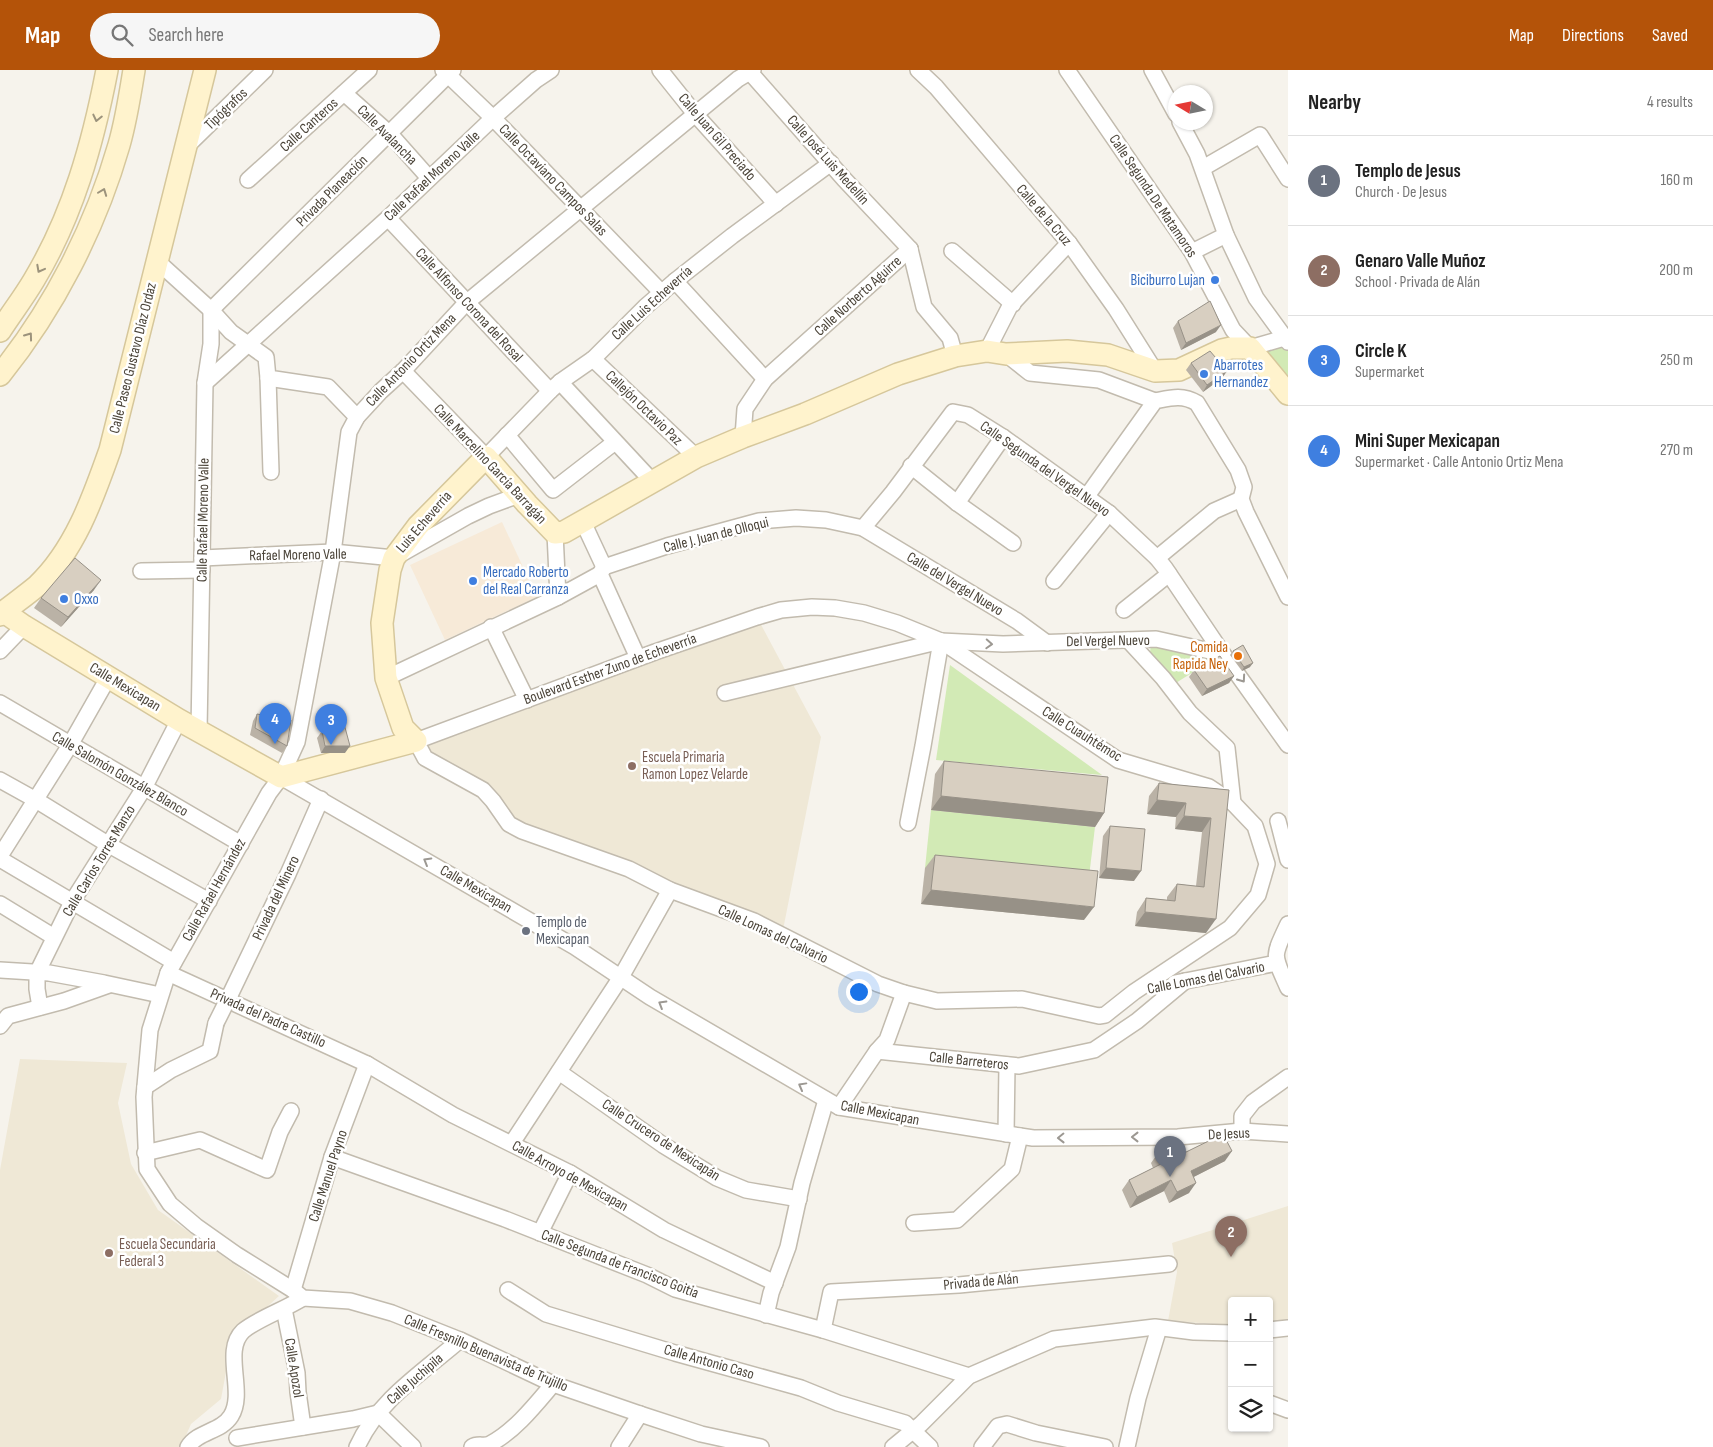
<!DOCTYPE html>
<meta charset="utf-8">
<style>
:root{--surface:#fff;--page:#f6f6f6;--text:#222;--muted:#767676;--line:#e0e0e0;--accent:#b45309}
body{margin:0;font-family:"Sofia Sans Condensed",sans-serif;background:var(--page);color:var(--text)}
.controls{position:absolute;right:15px;bottom:15px;display:grid;overflow:hidden;border-radius:5px;box-shadow:0 1px 4px #0004}
.controls button{width:45px;height:45px;display:grid;place-items:center;padding:0;border:0;border-bottom:1px solid var(--line);background:var(--surface);color:var(--text);font:25px sans-serif}
.compass{position:absolute;left:1168px;top:15px;width:45px;height:45px;border-radius:50%;background:var(--surface);box-shadow:0 1px 4px #0004;rotate:280deg}
.you{position:absolute;left:858px;top:921px;width:18px;height:18px;margin:-12px;border:4px solid #fff;border-radius:50%;background:#1a73e8;box-shadow:0 0 0 8px #1a73e833}
.badge{display:grid;place-items:center;width:32px;height:32px;border-radius:50%;background:var(--accent);color:#fff;font-size:16px;font-weight:700}
.pin{position:absolute;translate:-50% -41px;filter:drop-shadow(0 1px 2px #0008)}
.pin::after{content:'';position:absolute;top:26px;width:18px;height:15px;background:inherit;clip-path:polygon(0 0,100% 0,50% 100%)}
.list{margin:0;padding:0;list-style:none}
h2{display:flex;justify-content:space-between;align-items:center;height:65px;margin:0;padding:0 20px;font-size:21px}
h2 small{font-size:16px;font-weight:400;color:var(--muted)}
.list li{display:grid;grid-template-columns:32px 1fr auto;gap:15px;align-items:center;box-sizing:border-box;height:90px;padding:0 20px;border-top:1px solid var(--line)}
.list b{display:block;font-size:19px;white-space:nowrap}
.list p{margin:0;font-size:16px;white-space:nowrap;color:var(--muted)}
.list em{font-size:16px;font-style:normal;color:var(--muted)}
.icon{flex:none;width:28px;height:28px;fill:none;stroke:currentColor;stroke-width:2;stroke-linecap:round;stroke-linejoin:round}
.map{position:relative;flex:none;width:1288px;height:1377px;overflow:hidden}
header{display:flex;align-items:center;gap:30px;box-sizing:border-box;height:70px;padding:0 25px;background:var(--accent);color:#fff}
header strong{font-size:24px}
nav{display:flex;gap:28px;margin-inline-start:auto;font-size:18px}
.search{width:350px;height:45px;background:var(--page);display:flex;align-items:center;gap:12px;box-sizing:border-box;padding:0 18px;border-radius:28px;color:var(--muted);font-size:19px}
main{display:flex}
aside{flex:1;background:var(--surface)}
.map>svg:first-child{display:block}
.commercial{fill:#f7ead8}
.education{fill:#efe8d6}
.green{fill:#d2eab5}
.lines{fill:none;stroke-linecap:round;stroke-linejoin:round}
.street-casing{stroke:#c2bbae;stroke-width:18}
.secondary-casing{stroke:#d6c79b;stroke-width:24}
.street{stroke:#fff;stroke-width:15}
.secondary{stroke:#fff3cd;stroke-width:21}
.street-bridge-casing{stroke:#c2bbae;stroke-width:18;stroke-linecap:butt}
.street-bridge{stroke:#fff;stroke-width:15}
.wall{fill:#bab2a6}
.shaded-wall{fill:#979187}
.building{fill:#d8cfc1;stroke:#979187}
.oneway{stroke:#9c937c}
.oneway2{stroke:#9c9892}
.shop-dot{fill:#3f7fe0;stroke:#fff;stroke-width:2}
.food-dot{fill:#e8710a;stroke:#fff;stroke-width:2}
.education-dot{fill:#8d6e63;stroke:#fff;stroke-width:2}
.worship-dot{fill:#6b7280;stroke:#fff;stroke-width:2}
.labels{text-anchor:middle;dominant-baseline:central;stroke-width:5;stroke-linejoin:round;paint-order:stroke}
.street-label{font-size:15px;fill:#4b4439;stroke:#fff}
.shop-label{font-size:15px;fill:#366cbe;stroke:#fff;text-anchor:start}
.food-label{font-size:15px;fill:#c56008;stroke:#fff;text-anchor:end}
.education-label{font-size:15px;fill:#785e54;stroke:#fff;text-anchor:start}
.worship-label{font-size:15px;fill:#5b616d;stroke:#fff;text-anchor:start}
</style>
<header>
<strong>Map</strong>
<div class="search"><svg class="icon" aria-label="search" viewBox="0 0 24 24"><circle cx="10" cy="10" r="6"/><path d="M15 15l6 6"/></svg>Search here</div>
<nav><a>Map</a><a>Directions</a><a>Saved</a></nav>
</header>
<main>
<div class="map">
<svg width="1288" height="1377" viewBox="0 0 1288 1377">
<rect width="100%" height="100%" fill="#f6f3ec"/>
<path class="commercial" d="M502 452 537 527 445 570 410 495Z"/>
<g class="education">
<path d="M757 547 821 667 782 865 509 754 483 720 416 671Z"/>
<path d="M20 989 127 993 118 1033 131 1094 158 1140 279 1226 232 1269 221 1329 191 1354 181 1377H0V1100Z"/>
<path d="M1288 1136V1251L1269 1253V1231H1232V1255L1168 1251 1177 1202 1172 1173Z"/>
</g>
<g class="green">
<path d="M1281 272 1288 279V309L1262 277Z"/>
<path d="M1151 575 1222 584 1171 616 1149 590Z"/>
<path d="M950 595 1102 705 936 690Z"/>
<path d="M931 740 1095 757 1088 815 925 798Z"/>
</g>
<g class="lines">
<defs>
<g id="street">
<path d="M443 0 493 48 662 223"/>
<path d="M660 0 696 45 776 134"/>
<path d="M748 0 844 109 910 179"/>
<path d="M753 0 738 9 466 233 403 301 381 321 357 347 349 362 333 482 297 672 281 707 269 723 168 903 150 960 144 1027 147 1099 170 1134 196 1156 237 1185 293 1220 303 1228 350 1231 392 1243 460 1270 553 1314 640 1344 701 1364 761 1377"/>
<path d="M918 0 936 17 1069 173 1116 239 1155 301"/>
<path d="M1067 0 1192 182 1233 260 1250 278 1284 268"/>
<path d="M1152 0 1176 44"/>
<path d="M344 23 390 64 429 108"/>
<path d="M1180 52 1197 84 1226 165 1256 228 1288 272"/>
<path d="M186 77 265 0"/>
<path d="M1203 98 1260 65 1288 109"/>
<path d="M248 110 369 0"/>
<path d="M388 148 550 321"/>
<path d="M910 179 924 237 950 268 955 286"/>
<path d="M952 181 1013 234"/>
<path d="M1192 182 1226 165"/>
<path d="M157 191 211 240 231 262 266 287 268 308 328 317 357 347"/>
<path d="M675 211 765 309"/>
<path d="M987 281 1010 236 1069 173"/>
<path d="M1006 284 1030 303 1099 310 1155 331"/>
<path d="M593 289 696 387"/>
<path d="M403 301 486 387 550 321 560 312 593 289 645 237 675 211 732 166 831 93"/>
<path d="M268 308 271 402"/>
<path d="M560 312 652 411"/>
<path d="M205 313 388 148 493 48 536 10 551 0"/>
<path d="M507 365 553 420 615 372"/>
<path d="M743 367 745 339 765 309 910 179"/>
<path d="M911 396 957 433 1013 473"/>
<path d="M1087 426 1155 331C1170 328 1182 324 1197 333L1238 400 1244 417 1241 429 1246 442 1288 527"/>
<path d="M957 433 1003 367"/>
<path d="M583 452 604 497"/>
<path d="M863 458 893 422 953 342 968 345 1003 367 1109 443 1157 488 1165 498 1223 584"/>
<path d="M555 463 558 527"/>
<path d="M202 488 333 482 394 488 468 446 489 436 519 425"/>
<path d="M1157 488 1214 441 1241 429"/>
<path d="M604 497 667 476 759 451 796 448 826 450 863 458 1017 551 1047 573"/>
<path d="M604 497 600 504 638 588"/>
<path d="M141 501 202 500"/>
<path d="M1054 511 1109 443"/>
<path d="M812 537 835 538 864 543 897 553 941 571 1118 690 1209 717 1233 733 1255 756 1267 794 1258 825 1230 858 1134 922 1105 945 1099 946 1022 929 937 931 904 923 878 914 754 851 670 820 629 799 522 761 509 754 493 731 483 720 425 688 416 671 655 582 757 547 781 540Z"/>
<path d="M1124 540 1169 504"/>
<path d="M491 557 527 630"/>
<path d="M1128 570 1163 608 1190 643 1227 678 1233 733"/>
<path d="M0 581 24 556"/>
<path d="M386 608 558 527 600 504"/>
<path d="M725 623 941 571 1003 574 1156 569 1223 584 1288 675"/>
<path d="M0 633 241 774"/>
<path d="M199 661 205 313 211 274V240L453 0"/>
<path d="M281 707 575 877 650 927 839 1037 1033 1068 1178 1067 1242 1061 1288 1064"/>
<path d="M0 710 36 730 109 775 209 831"/>
<path d="M1278 751 1288 790"/>
<path d="M908 753 923 676 941 571"/>
<path d="M0 786 70 675 108 608"/>
<path d="M0 789 174 892"/>
<path d="M0 834 54 867"/>
<path d="M1288 854C1272 888 1273 884 1288 918"/>
<path d="M0 900 49 903 104 913 160 925"/>
<path d="M168 903 367 994 453 1045 570 1103 664 1160 775 1213"/>
<path d="M1175 913 1277 893"/>
<path d="M230 925 288 804 321 729"/>
<path d="M40 937 37 919V903L72 832 144 718 179 650"/>
<path d="M0 956 8 946 64 931 109 915"/>
<path d="M877 981 1019 996 1094 980 1137 951 1185 911"/>
<path d="M559 1002 663 1075 717 1108 746 1120 799 1129"/>
<path d="M145 1017 171 1000 210 981 216 953"/>
<path d="M839 1037 877 981 887 970 904 923"/>
<path d="M1242 1061V1046L1253 1032 1288 1007"/>
<path d="M1006 1064 1007 995"/>
<path d="M512 1073 621 907 670 820"/>
<path d="M145 1083 200 1070 267 1100 280 1062 291 1041"/>
<path d="M332 1087 505 1149 647 1205 675 1219 823 1260 969 1306"/>
<path d="M914 1153 957 1150 1012 1099 1020 1066"/>
<path d="M540 1163 570 1103"/>
<path d="M293 1220 332 1087 367 994"/>
<path d="M508 1220 546 1244 675 1283 801 1318 838 1333 905 1353 930 1377"/>
<path d="M284 1239 297 1303 298 1322 303 1357"/>
<path d="M766 1245 771 1223 788 1177 802 1113 826 1030"/>
<path d="M823 1260 831 1222 959 1215 1169 1194"/>
<path d="M1269 1260 1288 1258"/>
<path d="M1269 1333 1288 1340"/>
<path d="M237 1368 353 1349 378 1343 413 1377"/>
<path d="M188 1377C198 1361 221 1362 231 1346 246 1322 222 1281 243 1261 257 1249 286 1239 303 1228"/>
<path d="M357 1377C378 1330 423 1302 460 1270"/>
<path d="M472 1377C478 1373 484 1377 490 1374 515 1361 536 1334 553 1314"/>
<path d="M619 1377 640 1344"/>
<path d="M893 1377 921 1354 969 1306 1054 1269 1155 1257 1194 1262 1232 1263"/>
<path d="M982 1377 998 1356 1007 1354 1036 1363 1105 1377"/>
<path d="M1127 1377 1138 1328 1159 1258"/>
</g>
<g id="secondary">
<path d="M0 261C11 244 24 227 34 210 73 145 93 73 107 0"/>
<path d="M0 305C54 238 95 158 119 75 126 51 130 25 134 0"/>
<path d="M4 542 24 556 179 650 281 707 416 671 403 658 386 608 382 553 390 500 394 488 418 456 486 387 527 434 555 463 564 462 696 387 743 367 805 344 898 304 955 286 987 281 1006 284 1067 281 1108 285 1155 301 1179 300 1222 280 1231 278H1250L1288 324"/>
<path d="M0 545C12 535 25 526 37 516 75 480 93 428 110 380L205 0"/>
</g>
</defs>
<use href="#street" class="street-casing"/>
<use href="#secondary" class="secondary-casing"/>
<use href="#street" class="street"/>
<use href="#secondary" class="secondary"/>
<defs>
<path id="street-bridge" d="M216 953 230 925"/>
</defs>
<use href="#street-bridge" class="street-bridge-casing"/>
<use href="#street-bridge" class="street-bridge"/>
</g>
<g class="wall">
<path d="M1178 251 1216 262 1181 280 1173 258Z"/>
<path d="M1191 293 1227 301 1222 308 1203 322 1186 300Z"/>
<path d="M94 520 61 557 34 538 41 528Z"/>
<path d="M1233 581 1250 597 1242 601 1230 585Z"/>
<path d="M1194 600 1234 606 1229 613 1202 626 1189 607Z"/>
<path d="M257 644 287 676 282 683 250 665 253 651Z"/>
<path d="M322 661 345 683H321L317 668Z"/>
<path d="M944 691 1104 743 1095 757 931 740 935 704Z"/>
<path d="M1159 713 1229 720 1206 863 1135 856 1137 842 1146 828 1167 830V827L1177 814 1196 816 1202 762 1175 759 1176 747 1147 744 1149 726Z"/>
<path d="M1110 756 1134 811 1099 808 1103 766Z"/>
<path d="M935 785 1084 850 921 834 925 798Z"/>
<path d="M1158 1083 1182 1084 1225 1091 1193 1107 1189 1123 1169 1133 1164 1121 1130 1138 1122 1120 1129 1110 1153 1098 1151 1093Z"/>
</g>
<g class="shaded-wall">
<path d="M1221 255 1216 262 1181 280 1186 273Z"/>
<path d="M1227 301 1222 308 1203 322 1207 315Z"/>
<path d="M101 510 94 520 61 557 68 547Z"/>
<path d="M1253 593 1250 597 1242 601 1244 597Z"/>
<path d="M1234 606 1229 613 1202 626 1207 619Z"/>
<path d="M325 676H350L345 683H321Z"/>
<path d="M941 726 1104 743 1095 757 931 740Z"/>
<path d="M1157 730 1186 733 1176 747 1147 744Z"/>
<path d="M1184 746 1211 748 1202 762 1175 759Z"/>
<path d="M1106 798 1141 801 1134 811 1099 808Z"/>
<path d="M931 820 1094 837 1084 850 921 834Z"/>
<path d="M1145 842 1216 849 1206 863 1135 856Z"/>
<path d="M1232 1081 1225 1091 1184 1112 1191 1101Z"/>
<path d="M1171 1110 1164 1121 1130 1138 1137 1127Z"/>
<path d="M1196 1113 1189 1123 1169 1133 1177 1122Z"/>
</g>
<g class="building">
<path d="M1210 231 1221 255 1186 273 1178 251Z"/>
<path d="M1210 281 1227 301 1207 315 1191 293Z"/>
<path d="M75 488 101 510 68 547 41 528Z"/>
<path d="M1243 575 1253 593 1244 597 1233 581Z"/>
<path d="M1220 586 1234 606 1207 619 1194 600Z"/>
<path d="M257 644 291 650 287 676 255 658Z"/>
<path d="M343 650 350 676H325L322 661Z"/>
<path d="M944 691 1108 707 1104 743 941 726Z"/>
<path d="M1159 713 1229 720 1216 849 1145 842 1146 828 1175 831 1177 814 1204 817 1211 748 1184 746 1186 733 1157 730Z"/>
<path d="M1110 756 1145 759 1141 801 1106 798Z"/>
<path d="M935 785 1098 801 1094 837 931 820Z"/>
<path d="M1223 1064 1232 1081 1191 1101 1196 1113 1177 1122 1171 1110 1137 1127 1129 1110 1163 1093 1158 1083 1178 1074 1182 1084Z"/>
</g>
<defs><path id="oneway-chevron" d="M-2-3.5L2.5 0L-2 3.5" fill="none" stroke-width="1.6" stroke-linecap="round" stroke-linejoin="round" transform="scale(1.25)"/></defs>
<g class="oneway">
<use href="#oneway-chevron" transform="translate(97 48) rotate(103)"/>
<use href="#oneway-chevron" transform="translate(103 122) rotate(-69)"/>
<use href="#oneway-chevron" transform="translate(40 199) rotate(118)"/>
<use href="#oneway-chevron" transform="translate(29 266) rotate(-54)"/>
</g>
<g class="oneway2">
<use href="#oneway-chevron" transform="translate(989 574) rotate(3)"/>
<use href="#oneway-chevron" transform="translate(1242 609) rotate(55)"/>
<use href="#oneway-chevron" transform="translate(427 791) rotate(-150)"/>
<use href="#oneway-chevron" transform="translate(662 934) rotate(-149)"/>
<use href="#oneway-chevron" transform="translate(802 1016) rotate(-151)"/>
<use href="#oneway-chevron" transform="translate(1135 1067) rotate(180)"/>
<use href="#oneway-chevron" transform="translate(1061 1068) rotate(179)"/>
</g>
<g class="shop-dot">
<circle cx="1215" cy="210" r="5"/>
<circle cx="1204" cy="304" r="5"/>
<circle cx="473" cy="511" r="5"/>
<circle cx="64" cy="529" r="5"/>
</g>
<circle class="food-dot" cx="1238" cy="586" r="5"/>
<g class="education-dot">
<circle cx="632" cy="696" r="5"/>
<circle cx="109" cy="1183" r="5"/>
</g>
<circle class="worship-dot" cx="526" cy="861" r="5"/>
<g class="labels">
<g class="street-label">
<text transform="translate(226 39) rotate(-44)">Tipógrafos</text>
<text transform="translate(309 55) rotate(-42)">Calle Canteros</text>
<text transform="translate(387 65) rotate(45)">Calle Avalancha</text>
<text transform="translate(717 67) rotate(49)">Calle Juan Gil Preciado</text>
<text transform="translate(828 90) rotate(48)">Calle José Luis Medellín</text>
<text transform="translate(432 106) rotate(-43)">Calle Rafael Moreno Valle</text>
<text transform="translate(553 110) rotate(46)">Calle Octaviano Campos Salas</text>
<text transform="translate(332 121) rotate(-45)">Privada Planeación</text>
<text transform="translate(1153 126) rotate(56)">Calle Segunda De Matamoros</text>
<text transform="translate(1044 145) rotate(49)">Calle de la Cruz</text>
<text transform="translate(858 226) rotate(-42)">Calle Norberto Aguirre</text>
<text transform="translate(652 233) rotate(-42)">Calle Luis Echeverría</text>
<text transform="translate(469 235) rotate(47)">Calle Alfonso Corona del Rosal</text>
<text transform="translate(133 288) rotate(-76)">Calle Paseo Gustavo Díaz Ordaz</text>
<text transform="translate(411 290) rotate(-46)">Calle Antonio Ortiz Mena</text>
<text transform="translate(644 338) rotate(44)">Callejón Octavio Paz</text>
<text transform="translate(490 394) rotate(47)">Calle Marcelino García Barragán</text>
<text transform="translate(1045 399) rotate(35)">Calle Segunda del Vergel Nuevo</text>
<text transform="translate(203 450) rotate(-89)">Calle Rafael Moreno Valle</text>
<text transform="translate(424 452) rotate(-49)">Luis Echeverria</text>
<text transform="translate(716 465) rotate(-14)">Calle J. Juan de Olloqui</text>
<text transform="translate(298 485) rotate(-1)">Rafael Moreno Valle</text>
<text transform="translate(955 514) rotate(31)">Calle del Vergel Nuevo</text>
<text transform="translate(1108 571) rotate(-1)">Del Vergel Nuevo</text>
<text transform="translate(610 599) rotate(-20)">Boulevard Esther Zuno de Echeverría</text>
<text transform="translate(125 617) rotate(31)">Calle Mexicapan</text>
<text transform="translate(1082 664) rotate(32)">Calle Cuauhtémoc</text>
<text transform="translate(120 704) rotate(30)">Calle Salomón González Blanco</text>
<text transform="translate(99 791) rotate(-59)">Calle Carlos Torres Manzo</text>
<text transform="translate(476 819) rotate(30)">Calle Mexicapan</text>
<text transform="translate(214 820) rotate(-61)">Calle Rafael Hernández</text>
<text transform="translate(276 828) rotate(-65)">Privada del Minero</text>
<text transform="translate(773 864) rotate(25)">Calle Lomas del Calvario</text>
<text transform="translate(1206 908) rotate(-11)">Calle Lomas del Calvario</text>
<text transform="translate(268 948) rotate(24)">Privada del Padre Castillo</text>
<text transform="translate(969 991) rotate(6)">Calle Barreteros</text>
<text transform="translate(880 1043) rotate(11)">Calle Mexicapan</text>
<text transform="translate(1229 1064) rotate(-3)">De Jesus</text>
<text transform="translate(661 1070) rotate(33)">Calle Crucero de Mexicapán</text>
<text transform="translate(328 1106) rotate(-72)">Calle Manuel Payno</text>
<text transform="translate(570 1106) rotate(29)">Calle Arroyo de Mexicapan</text>
<text transform="translate(620 1194) rotate(21)">Calle Segunda de Francisco Goitia</text>
<text transform="translate(981 1212) rotate(-5)">Privada de Alán</text>
<text transform="translate(486 1283) rotate(23)">Calle Fresnillo Buenavista de Trujillo</text>
<text transform="translate(709 1292) rotate(16)">Calle Antonio Caso</text>
<text transform="translate(294 1298) rotate(81)">Calle Apozol</text>
<text transform="translate(415 1309) rotate(-41)">Calle Juchipila</text>
</g>
<g class="shop-label">
<text x="1205" y="210" text-anchor="end">Biciburro Lujan</text>
<text x="1214" y="295">Abarrotes<tspan x="1214" dy="17">Hernandez</tspan></text>
<text x="483" y="502">Mercado Roberto<tspan x="483" dy="17">del Real Carranza</tspan></text>
<text x="74" y="529">Oxxo</text>
</g>
<g class="food-label">
<text x="1228" y="577">Comida<tspan x="1228" dy="17">Rapida Ney</tspan></text>
</g>
<g class="education-label">
<text x="642" y="687">Escuela Primaria<tspan x="642" dy="17">Ramon Lopez Velarde</tspan></text>
<text x="119" y="1174">Escuela Secundaria<tspan x="119" dy="17">Federal 3</tspan></text>
</g>
<g class="worship-label">
<text x="536" y="852">Templo de<tspan x="536" dy="17">Mexicapan</tspan></text>
</g>
</g>
</svg>
<div class="controls">
<button>+</button>
<button>−</button>
<button><svg class="icon" aria-label="layers" viewBox="0 0 24 24"><path d="M12 4l9 5-9 5-9-5zM3 14l9 5 9-5"/></svg></button>
</div>
<svg class="compass" viewBox="-18 -18 36 36"><path d="M0-13l5 13h-10z" fill="#e53935"/><path d="M0 13l5-13h-10z" fill="#767676"/></svg>
<div class="you"></div>
<div class="pin badge" style="left:1170px;top:1107px;background:#6b7280">1</div>
<div class="pin badge" style="left:1231px;top:1187px;background:#8d6e63">2</div>
<div class="pin badge" style="left:331px;top:675px;background:#3f7fe0">3</div>
<div class="pin badge" style="left:275px;top:674px;background:#3f7fe0">4</div>
</div>
<aside>
<h2>Nearby<small>4 results</small></h2>
<ul class="list">
<li><span class="badge" style="background:#6b7280">1</span><div><b>Templo de Jesus</b><p>Church · De Jesus</p></div><em>160 m</em></li>
<li><span class="badge" style="background:#8d6e63">2</span><div><b>Genaro Valle Muñoz</b><p>School · Privada de Alán</p></div><em>200 m</em></li>
<li><span class="badge" style="background:#3f7fe0">3</span><div><b>Circle K</b><p>Supermarket</p></div><em>250 m</em></li>
<li><span class="badge" style="background:#3f7fe0">4</span><div><b>Mini Super Mexicapan</b><p>Supermarket · Calle Antonio Ortiz Mena</p></div><em>270 m</em></li>
</ul>
</aside>
</main>
